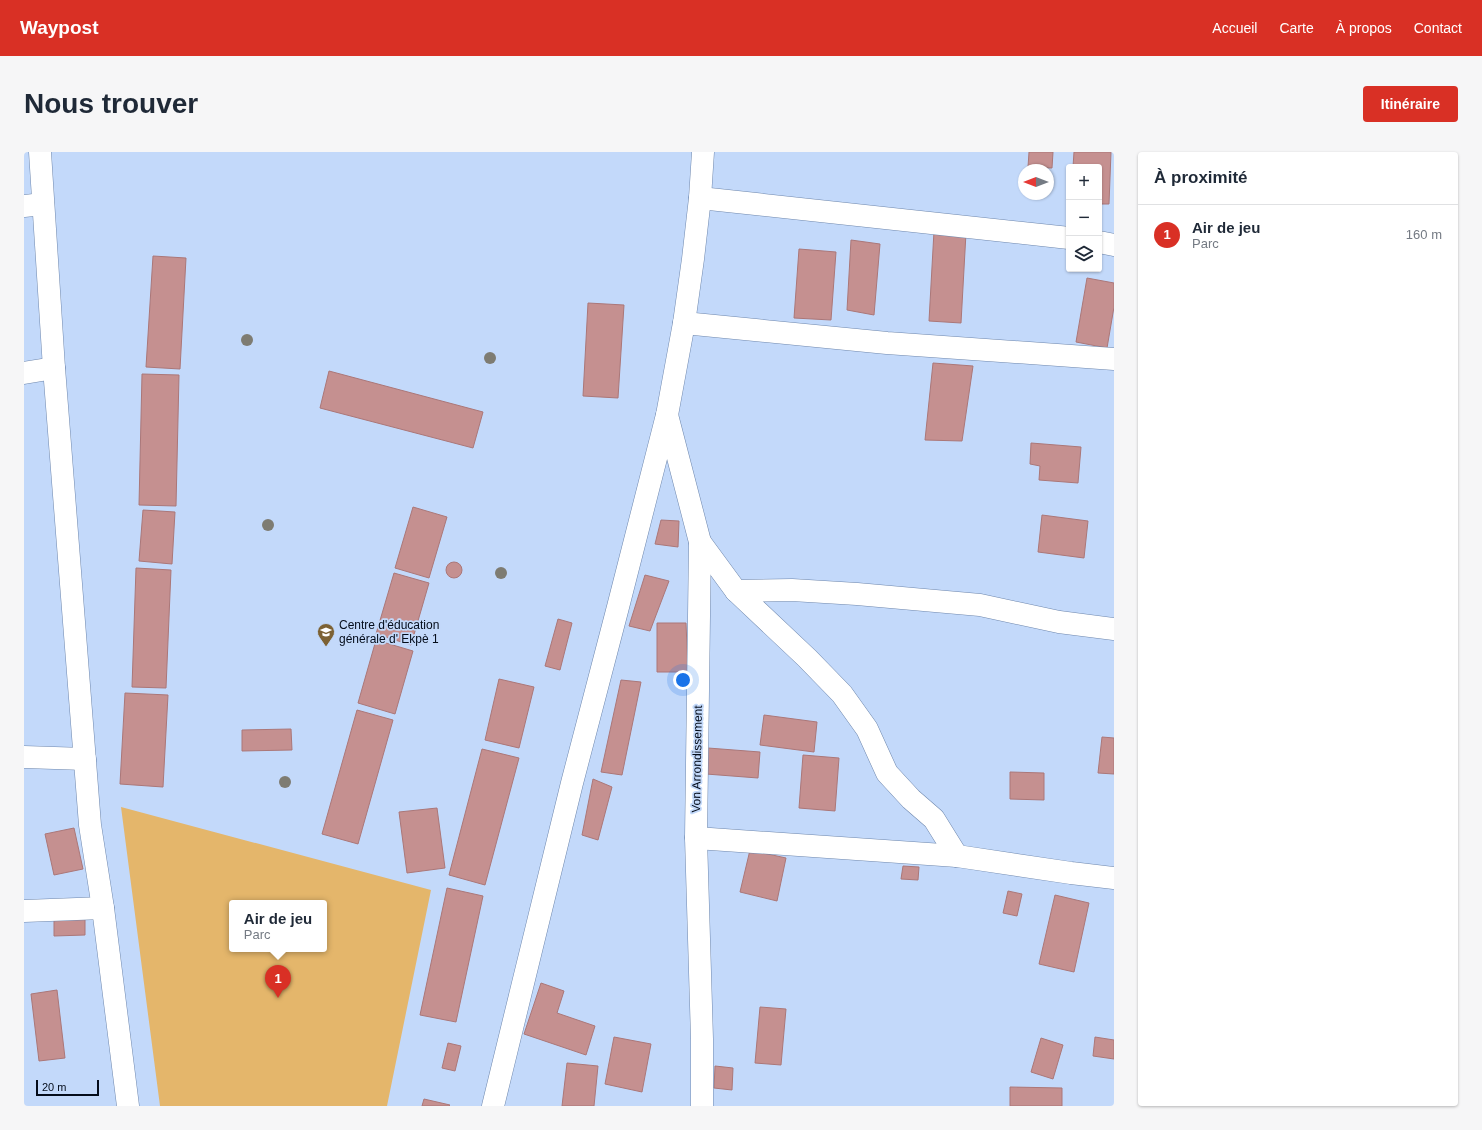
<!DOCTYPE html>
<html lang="fr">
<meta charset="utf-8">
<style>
:root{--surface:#fff;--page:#f6f6f7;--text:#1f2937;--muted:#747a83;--line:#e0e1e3;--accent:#d93025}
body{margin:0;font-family:Arial,sans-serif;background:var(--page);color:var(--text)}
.controls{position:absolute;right:12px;top:12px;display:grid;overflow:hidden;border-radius:4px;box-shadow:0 1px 3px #0004}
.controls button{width:36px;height:36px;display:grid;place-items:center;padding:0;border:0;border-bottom:1px solid var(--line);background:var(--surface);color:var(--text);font:20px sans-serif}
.compass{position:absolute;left:994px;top:12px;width:36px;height:36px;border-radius:50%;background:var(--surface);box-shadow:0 1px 3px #0004;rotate:270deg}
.scale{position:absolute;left:12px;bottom:10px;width:63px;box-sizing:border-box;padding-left:4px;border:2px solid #040c1a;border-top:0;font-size:11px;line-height:14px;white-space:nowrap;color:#040c1a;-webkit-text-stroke:3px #c3d9fa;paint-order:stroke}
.you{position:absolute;left:659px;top:528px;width:14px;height:14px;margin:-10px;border:3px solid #fff;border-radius:50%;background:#1a73e8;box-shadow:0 0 0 6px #1a73e833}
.badge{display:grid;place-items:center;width:26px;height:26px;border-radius:50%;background:var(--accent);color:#fff;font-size:13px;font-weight:700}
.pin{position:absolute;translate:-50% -33px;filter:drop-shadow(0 1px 2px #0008)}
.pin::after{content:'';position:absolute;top:21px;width:14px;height:12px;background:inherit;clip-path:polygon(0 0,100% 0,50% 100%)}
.popup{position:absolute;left:205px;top:748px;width:98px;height:52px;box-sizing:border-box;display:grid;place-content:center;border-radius:4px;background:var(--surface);filter:drop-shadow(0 1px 3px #0005);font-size:13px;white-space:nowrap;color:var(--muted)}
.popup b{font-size:15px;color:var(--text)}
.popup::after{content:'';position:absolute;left:50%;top:100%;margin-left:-8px;border:8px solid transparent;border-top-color:var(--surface)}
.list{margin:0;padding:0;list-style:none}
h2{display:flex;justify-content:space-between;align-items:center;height:52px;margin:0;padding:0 16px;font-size:17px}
h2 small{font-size:13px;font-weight:400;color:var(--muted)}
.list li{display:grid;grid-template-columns:26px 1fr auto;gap:12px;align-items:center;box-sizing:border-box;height:60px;padding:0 16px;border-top:1px solid var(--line)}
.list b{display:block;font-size:15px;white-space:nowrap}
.list p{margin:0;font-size:13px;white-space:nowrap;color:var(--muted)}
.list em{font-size:13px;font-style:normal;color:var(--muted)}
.icon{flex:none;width:22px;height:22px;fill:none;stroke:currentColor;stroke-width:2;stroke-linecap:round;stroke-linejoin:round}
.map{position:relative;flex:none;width:1090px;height:954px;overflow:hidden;border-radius:4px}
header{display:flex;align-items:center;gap:24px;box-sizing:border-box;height:56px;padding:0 20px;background:var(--accent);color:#fff}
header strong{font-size:19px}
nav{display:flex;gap:22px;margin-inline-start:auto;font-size:14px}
.intro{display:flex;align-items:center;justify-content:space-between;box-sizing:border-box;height:96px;padding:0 24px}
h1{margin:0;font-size:28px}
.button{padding:10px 18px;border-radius:4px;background:var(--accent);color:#fff;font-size:14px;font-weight:700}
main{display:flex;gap:24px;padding:0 24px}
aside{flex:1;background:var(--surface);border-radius:4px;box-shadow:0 1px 3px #0004}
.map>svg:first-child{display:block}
.green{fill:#e4b66b;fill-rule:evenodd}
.building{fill:#c59090;stroke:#ab7778}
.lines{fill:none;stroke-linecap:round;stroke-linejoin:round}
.minor-casing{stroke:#6e87ad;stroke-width:23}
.tertiary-casing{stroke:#6e87ad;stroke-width:23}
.minor{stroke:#fff;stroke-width:22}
.tertiary{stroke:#fff;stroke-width:22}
.tree{fill:#7e7c72}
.labels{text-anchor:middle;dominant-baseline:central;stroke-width:3.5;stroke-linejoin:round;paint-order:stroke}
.poi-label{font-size:12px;fill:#040c1a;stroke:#c3d9fa;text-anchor:start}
.street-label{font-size:12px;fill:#040c1a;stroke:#c3d9fa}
</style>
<header>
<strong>Waypost</strong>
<nav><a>Accueil</a><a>Carte</a><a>À propos</a><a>Contact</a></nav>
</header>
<div class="intro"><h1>Nous trouver</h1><a class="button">Itinéraire</a></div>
<main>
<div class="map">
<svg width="1090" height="954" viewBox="0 0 1090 954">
<rect width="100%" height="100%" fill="#c3d9fa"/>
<path class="green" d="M97 655 407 738 363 954H136ZM208 751H300V797H208Z"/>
<g class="building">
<path d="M1005 0H1029L1028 16 1004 15Z"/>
<path d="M1050 0H1087L1085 52H1075V15H1049Z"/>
<path d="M910 79 942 81 937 171 905 169Z"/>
<path d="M827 88 856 92 850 163 823 158Z"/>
<path d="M775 97 812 100 807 168 770 166Z"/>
<path d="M129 104 162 106 156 217 122 215Z"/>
<path d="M1063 126 1090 131V155L1083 196 1052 190Z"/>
<path d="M564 151 600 153 594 246 559 244Z"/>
<path d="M909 211 949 214 938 289 901 288Z"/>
<path d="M305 219 459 260 449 296 296 256Z"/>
<path d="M118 222 155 223 152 354 115 353Z"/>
<path d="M1007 291 1057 295 1054 331 1015 328 1016 314 1006 312Z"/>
<path d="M389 355 423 365 405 426 371 416Z"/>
<path d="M119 358 151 360 148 412 115 409Z"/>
<path d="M1018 363 1064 369 1060 406 1014 400Z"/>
<path d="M637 368 655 369 654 395 631 392Z"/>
<circle cx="430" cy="418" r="8"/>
<path d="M112 416 147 418 142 536 108 535Z"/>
<path d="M370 421 405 431 387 493 352 482Z"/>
<path d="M621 423 645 429 626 479 605 474Z"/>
<path d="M534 467 548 471 536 518 521 514Z"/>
<path d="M633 471H662L664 520H633Z"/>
<path d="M352 488 389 499 371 562 334 551Z"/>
<path d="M475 527 510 535 495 596 461 588Z"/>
<path d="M597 528 617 530 598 623 577 620Z"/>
<path d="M101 541 144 543 139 635 96 632Z"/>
<path d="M333 558 369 568 334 692 298 682Z"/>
<path d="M740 563 793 570 790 600 736 593Z"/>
<path d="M267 577 268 598 218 599V578Z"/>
<path d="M1078 585 1090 586V622L1074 621Z"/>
<path d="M684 596 736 600 734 626 682 622Z"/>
<path d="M458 597 495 606 461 733 425 723Z"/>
<path d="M779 603 815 606 811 659 775 656Z"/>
<path d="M986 620 1020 621V648L986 647Z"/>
<path d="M569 627 588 635 574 688 558 683Z"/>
<path d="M413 656 421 716 383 721 375 660Z"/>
<path d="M50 676 59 717 30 723 21 682Z"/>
<path d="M726 698 762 706 753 749 716 740Z"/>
<path d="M879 714 895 715 894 728 877 727Z"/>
<path d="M423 736 459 744 432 870 396 863Z"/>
<path d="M984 739 998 742 993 764 979 761Z"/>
<path d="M1031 743 1065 751 1050 820 1015 812Z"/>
<path d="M61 765V783L30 784V766Z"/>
<path d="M517 831 540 839 533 861 571 874 562 903 500 882Z"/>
<path d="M33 838 41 906 15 909 7 842Z"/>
<path d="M736 855 762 857 757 913 731 911Z"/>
<path d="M590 885 627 892 618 940 581 932Z"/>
<path d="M1071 885 1090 888V907L1069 904Z"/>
<path d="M1017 886 1039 893 1029 927 1007 920Z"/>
<path d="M424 891 437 894 431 919 418 916Z"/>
<path d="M543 911 574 914 570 954H538Z"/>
<path d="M691 914 709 916 708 938 690 936Z"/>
<path d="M986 935 1038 936V954H986Z"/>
<path d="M400 947 426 953 425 954H398Z"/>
</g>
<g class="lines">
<defs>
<g id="minor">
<path d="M16 0 30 216 66 673 79 756 104 954"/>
<path d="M676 46 1045 86"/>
<path d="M0 54 19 52"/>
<path d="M1075 90 1090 93"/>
<path d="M660 171 863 191 1090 207"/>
<path d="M0 221 30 216"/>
<path d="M643 263 676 390 672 686 678 887V954"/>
<path d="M676 390 712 439 783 506 818 542 843 577 863 621 887 647 910 667 933 704"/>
<path d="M712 439 768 438 833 442 956 453 1035 470 1090 477"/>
<path d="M0 605 61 607"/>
<path d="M672 686 933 704 1047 721 1090 726"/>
<path d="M0 759 79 756"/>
</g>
<path id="tertiary" d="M469 954 548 631 594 455 643 263 660 171 669 107 676 46 679 0"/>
</defs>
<use href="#minor" class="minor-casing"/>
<use href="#tertiary" class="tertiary-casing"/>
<use href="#minor" class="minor"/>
<use href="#tertiary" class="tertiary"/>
</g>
<g class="tree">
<circle cx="223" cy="188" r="6"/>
<circle cx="466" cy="206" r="6"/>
<circle cx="244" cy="373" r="6"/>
<circle cx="477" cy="421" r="6"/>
<circle cx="261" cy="630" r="6"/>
</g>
<defs>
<symbol id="university-pin" viewBox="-11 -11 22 30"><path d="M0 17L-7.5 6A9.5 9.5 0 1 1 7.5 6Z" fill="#7c6133" stroke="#c3d9fa"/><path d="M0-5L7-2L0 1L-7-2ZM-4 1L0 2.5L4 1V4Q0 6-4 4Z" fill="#fff"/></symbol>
</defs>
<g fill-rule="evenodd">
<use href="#university-pin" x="292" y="470" width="20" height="27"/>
</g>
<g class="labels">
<g class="poi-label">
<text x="315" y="473">Centre d'éducation<tspan x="315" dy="14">générale d' Ekpè 1</tspan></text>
</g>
<g class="street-label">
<text transform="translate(673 607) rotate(-89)">Von Arrondissement</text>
</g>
</g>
</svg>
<div class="controls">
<button>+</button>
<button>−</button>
<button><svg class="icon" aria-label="layers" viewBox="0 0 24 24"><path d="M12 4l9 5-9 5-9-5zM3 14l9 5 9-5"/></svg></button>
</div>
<svg class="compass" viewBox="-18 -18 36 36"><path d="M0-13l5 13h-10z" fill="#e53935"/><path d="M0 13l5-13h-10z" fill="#747a83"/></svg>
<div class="scale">20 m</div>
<div class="you"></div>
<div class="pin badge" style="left:254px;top:846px">1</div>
<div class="popup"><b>Air de jeu</b>Parc</div>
</div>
<aside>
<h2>À proximité<small></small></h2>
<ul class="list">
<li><span class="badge">1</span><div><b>Air de jeu</b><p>Parc</p></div><em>160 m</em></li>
</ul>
</aside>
</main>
